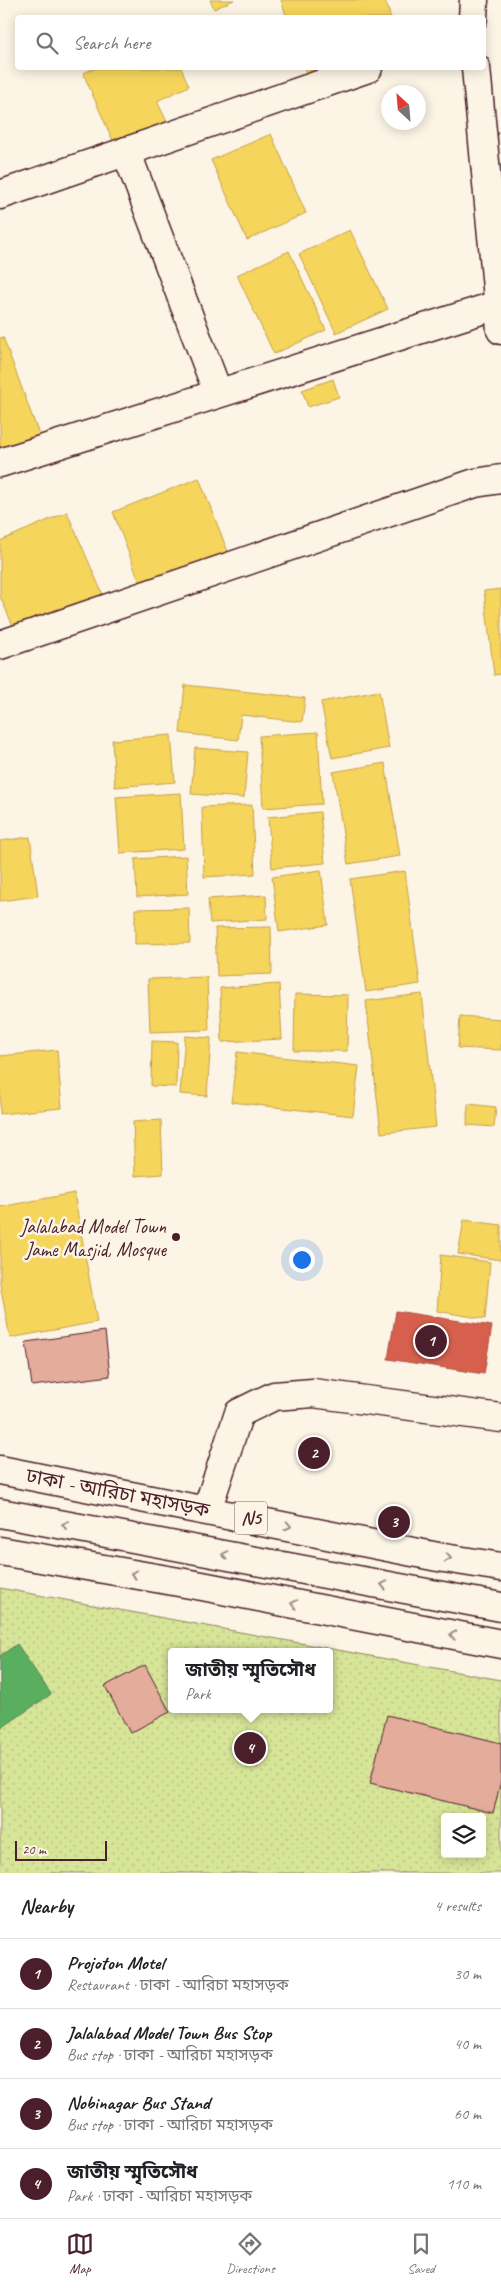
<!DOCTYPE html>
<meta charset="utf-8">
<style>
:root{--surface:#fff;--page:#f6f6f6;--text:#202124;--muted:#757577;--line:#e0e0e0;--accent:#4a1f2b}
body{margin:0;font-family:Caveat,"Noto Sans Bengali",sans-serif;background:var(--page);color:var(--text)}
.controls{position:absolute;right:15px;bottom:15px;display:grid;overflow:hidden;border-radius:5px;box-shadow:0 2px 12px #0003}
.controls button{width:45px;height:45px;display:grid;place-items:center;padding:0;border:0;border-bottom:1px solid var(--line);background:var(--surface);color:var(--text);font:25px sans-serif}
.compass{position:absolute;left:381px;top:85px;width:45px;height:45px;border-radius:50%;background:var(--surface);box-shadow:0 2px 12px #0003;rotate:334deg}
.scale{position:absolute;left:15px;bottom:12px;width:92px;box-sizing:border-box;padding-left:5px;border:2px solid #4a1f2b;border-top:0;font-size:14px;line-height:18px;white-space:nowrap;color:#4a1f2b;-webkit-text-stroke:4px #fcf5e5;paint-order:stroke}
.you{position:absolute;left:301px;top:1259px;width:18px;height:18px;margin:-12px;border:4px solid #fff;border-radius:50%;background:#1a73e8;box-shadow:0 0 0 8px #1a73e833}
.badge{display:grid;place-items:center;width:32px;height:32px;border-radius:50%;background:var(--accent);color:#fff;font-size:16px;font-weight:700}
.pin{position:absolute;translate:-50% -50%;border:2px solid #fff;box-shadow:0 1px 5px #0006}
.popup{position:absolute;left:168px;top:1648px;width:165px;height:65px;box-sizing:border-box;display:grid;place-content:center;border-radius:5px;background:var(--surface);filter:drop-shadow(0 1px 4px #0005);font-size:16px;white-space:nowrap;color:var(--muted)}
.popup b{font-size:19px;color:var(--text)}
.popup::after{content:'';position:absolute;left:50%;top:100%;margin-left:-10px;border:10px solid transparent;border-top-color:var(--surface)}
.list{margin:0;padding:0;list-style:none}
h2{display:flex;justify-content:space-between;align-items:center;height:65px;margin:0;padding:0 20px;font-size:21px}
h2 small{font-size:16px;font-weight:400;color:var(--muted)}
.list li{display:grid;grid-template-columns:32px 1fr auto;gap:15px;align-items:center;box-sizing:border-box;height:70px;padding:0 20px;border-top:1px solid var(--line)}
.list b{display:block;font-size:19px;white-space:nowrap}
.list p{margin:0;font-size:16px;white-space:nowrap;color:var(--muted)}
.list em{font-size:16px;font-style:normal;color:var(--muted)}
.icon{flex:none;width:28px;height:28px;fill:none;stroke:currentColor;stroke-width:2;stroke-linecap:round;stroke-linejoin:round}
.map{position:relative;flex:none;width:501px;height:1873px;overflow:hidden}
.search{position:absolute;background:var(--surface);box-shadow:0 2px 12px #0003;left:15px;right:15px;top:15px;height:55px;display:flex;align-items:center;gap:12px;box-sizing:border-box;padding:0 18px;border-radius:5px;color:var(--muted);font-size:19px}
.sheet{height:345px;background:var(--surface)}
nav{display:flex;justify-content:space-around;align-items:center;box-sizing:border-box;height:70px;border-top:1px solid var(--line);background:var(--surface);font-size:14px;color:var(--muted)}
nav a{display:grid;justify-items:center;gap:2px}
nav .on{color:var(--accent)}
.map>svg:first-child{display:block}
.grass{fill:url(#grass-dots);stroke:#908262;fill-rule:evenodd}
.homes{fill:#f6d55c;stroke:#c29e4d}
.shops{fill:#d6604d;stroke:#ac4c43}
.public{fill:#5aae61;stroke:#558351}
.building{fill:#e4ac9b;stroke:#4a1f2b}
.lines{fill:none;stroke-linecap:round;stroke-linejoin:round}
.minor-casing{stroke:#4a1f2b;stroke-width:31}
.highway-casing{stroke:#4a1f2b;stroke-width:31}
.minor{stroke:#fcf5e5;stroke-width:28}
.highway{stroke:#fcf5e5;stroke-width:28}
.oneway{stroke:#a38a88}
.poi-dot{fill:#4a1f2b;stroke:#fcf5e5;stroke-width:2}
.labels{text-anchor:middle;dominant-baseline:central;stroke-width:5;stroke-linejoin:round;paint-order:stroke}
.shield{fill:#fcf5e5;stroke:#7f5f63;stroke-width:1}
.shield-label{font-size:19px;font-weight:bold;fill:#4a1f2b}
.poi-label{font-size:20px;fill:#4a1f2b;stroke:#fcf5e5;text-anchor:end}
.street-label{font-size:20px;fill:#4a1f2b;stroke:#fcf5e5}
</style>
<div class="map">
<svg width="501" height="1873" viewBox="0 0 501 1873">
<defs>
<pattern id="grass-dots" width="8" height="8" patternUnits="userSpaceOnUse" patternTransform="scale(1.25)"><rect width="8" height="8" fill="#d7e598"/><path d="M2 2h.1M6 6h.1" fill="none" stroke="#bac483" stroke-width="1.8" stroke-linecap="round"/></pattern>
</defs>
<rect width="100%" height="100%" fill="#fcf5e5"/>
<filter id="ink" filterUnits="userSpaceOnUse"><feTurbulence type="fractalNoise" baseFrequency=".02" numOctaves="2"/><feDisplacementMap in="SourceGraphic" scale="10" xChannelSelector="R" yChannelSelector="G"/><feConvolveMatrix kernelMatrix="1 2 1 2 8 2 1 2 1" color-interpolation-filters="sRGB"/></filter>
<g filter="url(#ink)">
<path class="grass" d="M0 1588 501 1680V1873H0ZM171 1652H329V1709H171ZM445 1817H482V1854H445Z"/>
<g class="homes">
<path d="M210 0H234L214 9Z"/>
<path d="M281 0H385L391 18H287Z"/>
<path d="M96 68H181L189 86 157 101 169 126 117 150 83 73Z"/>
<path d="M304 68H345L308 80Z"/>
<path d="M271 134 306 213 247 240 211 160Z"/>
<path d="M350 230 388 309 336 333 299 254Z"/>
<path d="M289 251 326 330 274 354 237 275Z"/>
<path d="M3 337 41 440 0 455V338Z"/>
<path d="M333 379 339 397 308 407 302 390Z"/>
<path d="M199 478 230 557 143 591 113 512Z"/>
<path d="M67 512 103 595 16 633 0 596V541Z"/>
<path d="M501 589V674L494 675 484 591Z"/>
<path d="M185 685 305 698 302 722 241 715 238 740 180 733Z"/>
<path d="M379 691 389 748 332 758 321 702Z"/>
<path d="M318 732 322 804 263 808 259 736Z"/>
<path d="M171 735 175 782 115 787 112 740Z"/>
<path d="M195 748 248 752 244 798 191 794Z"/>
<path d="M385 763 400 856 348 864 333 772Z"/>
<path d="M181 793 184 849 120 853 116 797Z"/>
<path d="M252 805 255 874 204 877 202 807Z"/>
<path d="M320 812 325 863 272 868 268 817Z"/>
<path d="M30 837 38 896 0 901V841Z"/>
<path d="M186 856 188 894 137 897 135 859Z"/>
<path d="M321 870 328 925 279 932 272 877Z"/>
<path d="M405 871 420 984 366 992 350 879Z"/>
<path d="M266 895 267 919 210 923 208 899Z"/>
<path d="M189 908 190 943 135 944V909Z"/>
<path d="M271 927 272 974 217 976 215 928Z"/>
<path d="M207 977 209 1030 150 1032 148 979Z"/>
<path d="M279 984 282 1039 222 1042 220 988Z"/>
<path d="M295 994 348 995 347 1051H294Z"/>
<path d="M422 994 436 1127 381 1133 366 1001Z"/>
<path d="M460 1016 501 1019V1050L458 1048Z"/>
<path d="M185 1036 211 1038 207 1096 180 1094Z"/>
<path d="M152 1041 177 1042 176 1087 151 1086Z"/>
<path d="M57 1050 62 1108 0 1114V1056Z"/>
<path d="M237 1052 359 1066 353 1116 231 1102Z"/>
<path d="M468 1104 496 1107 494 1127 467 1125Z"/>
<path d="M161 1120 163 1174 135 1176 133 1122Z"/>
<path d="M74 1193 97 1322 10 1338 0 1284V1207Z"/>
<path d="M464 1220 501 1225V1260L458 1254Z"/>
<path d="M441 1255 490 1262 485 1319 437 1311Z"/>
</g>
<path class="shops" d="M396 1311 492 1326 484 1374 388 1359Z"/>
<path class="public" d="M17 1644 51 1694 0 1729V1656Z"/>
<g class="building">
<path d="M105 1331 110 1376 32 1386 26 1342Z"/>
<path d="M145 1665 170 1712 130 1733 105 1686Z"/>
<path d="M387 1715 501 1743V1781L493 1813 370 1783Z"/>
</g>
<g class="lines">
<defs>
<g id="minor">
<path d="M473 18 474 0"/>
<path d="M476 68 501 330"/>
<path d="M126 151 218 393"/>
<path d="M0 195 368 68"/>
<path d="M0 463 497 305"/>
<path d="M0 645 475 483 501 479"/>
<path d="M207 1510 239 1413 274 1396 313 1393 501 1418"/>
</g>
<g id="highway">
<path d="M0 1470 438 1557 501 1567"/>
<path d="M0 1513 501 1607"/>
<path d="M0 1551 202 1586 501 1644"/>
</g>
</defs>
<use href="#minor" class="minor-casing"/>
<use href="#highway" class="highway-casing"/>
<use href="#minor" class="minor"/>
<use href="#highway" class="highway"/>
</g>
<defs><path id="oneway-chevron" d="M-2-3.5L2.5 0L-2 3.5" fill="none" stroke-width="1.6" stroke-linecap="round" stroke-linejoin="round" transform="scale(1.25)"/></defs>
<g class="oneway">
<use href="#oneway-chevron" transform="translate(65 1525) rotate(-169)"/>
<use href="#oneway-chevron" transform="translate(288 1526) rotate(12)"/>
<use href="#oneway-chevron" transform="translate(225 1555) rotate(-169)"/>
<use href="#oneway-chevron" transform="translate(448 1558) rotate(9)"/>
<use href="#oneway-chevron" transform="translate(134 1574) rotate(-170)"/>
<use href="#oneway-chevron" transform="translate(384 1585) rotate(-169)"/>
<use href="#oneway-chevron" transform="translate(294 1604) rotate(-169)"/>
<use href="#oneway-chevron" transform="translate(453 1635) rotate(-169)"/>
</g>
</g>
<circle class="poi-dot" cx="176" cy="1237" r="5"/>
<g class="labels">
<rect class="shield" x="235" y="1501.5" width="32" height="33" rx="4"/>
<g class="shield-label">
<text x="251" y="1518">N5</text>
</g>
<g class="poi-label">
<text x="166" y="1226">Jalalabad Model Town<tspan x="166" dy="23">Jame Masjid, Mosque</tspan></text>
</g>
<g class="street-label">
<text transform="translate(118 1493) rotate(11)">ঢাকা - আরিচা মহাসড়ক</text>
</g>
</g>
</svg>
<div class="controls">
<button><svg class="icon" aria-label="layers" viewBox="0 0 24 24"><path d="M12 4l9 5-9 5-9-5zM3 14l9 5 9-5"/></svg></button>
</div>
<svg class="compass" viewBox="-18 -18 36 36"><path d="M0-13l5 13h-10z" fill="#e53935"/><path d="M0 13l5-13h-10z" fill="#757577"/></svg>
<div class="scale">20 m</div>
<div class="you"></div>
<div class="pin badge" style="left:431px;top:1341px">1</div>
<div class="pin badge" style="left:314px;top:1453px">2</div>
<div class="pin badge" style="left:394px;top:1522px">3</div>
<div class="pin badge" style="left:250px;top:1748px">4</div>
<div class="popup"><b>জাতীয় স্মৃতিসৌধ</b>Park</div>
<div class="search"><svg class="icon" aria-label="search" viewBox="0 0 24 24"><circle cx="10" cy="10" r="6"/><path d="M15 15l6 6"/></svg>Search here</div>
</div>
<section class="sheet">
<h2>Nearby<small>4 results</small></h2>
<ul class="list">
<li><span class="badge">1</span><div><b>Projoton Motel</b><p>Restaurant · ঢাকা - আরিচা মহাসড়ক</p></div><em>30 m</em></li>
<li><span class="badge">2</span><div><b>Jalalabad Model Town Bus Stop</b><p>Bus stop · ঢাকা - আরিচা মহাসড়ক</p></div><em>40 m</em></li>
<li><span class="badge">3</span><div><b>Nobinagar Bus Stand</b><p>Bus stop · ঢাকা - আরিচা মহাসড়ক</p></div><em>60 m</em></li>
<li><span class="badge">4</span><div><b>জাতীয় স্মৃতিসৌধ</b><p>Park · ঢাকা - আরিচা মহাসড়ক</p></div><em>110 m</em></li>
</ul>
</section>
<nav>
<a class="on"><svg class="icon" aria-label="map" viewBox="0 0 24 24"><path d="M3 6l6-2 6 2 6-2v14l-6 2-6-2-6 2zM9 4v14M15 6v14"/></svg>Map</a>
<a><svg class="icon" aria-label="directions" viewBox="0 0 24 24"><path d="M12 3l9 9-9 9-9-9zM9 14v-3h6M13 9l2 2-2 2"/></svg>Directions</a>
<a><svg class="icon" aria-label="saved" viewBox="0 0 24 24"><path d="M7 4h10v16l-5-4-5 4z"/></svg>Saved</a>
</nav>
